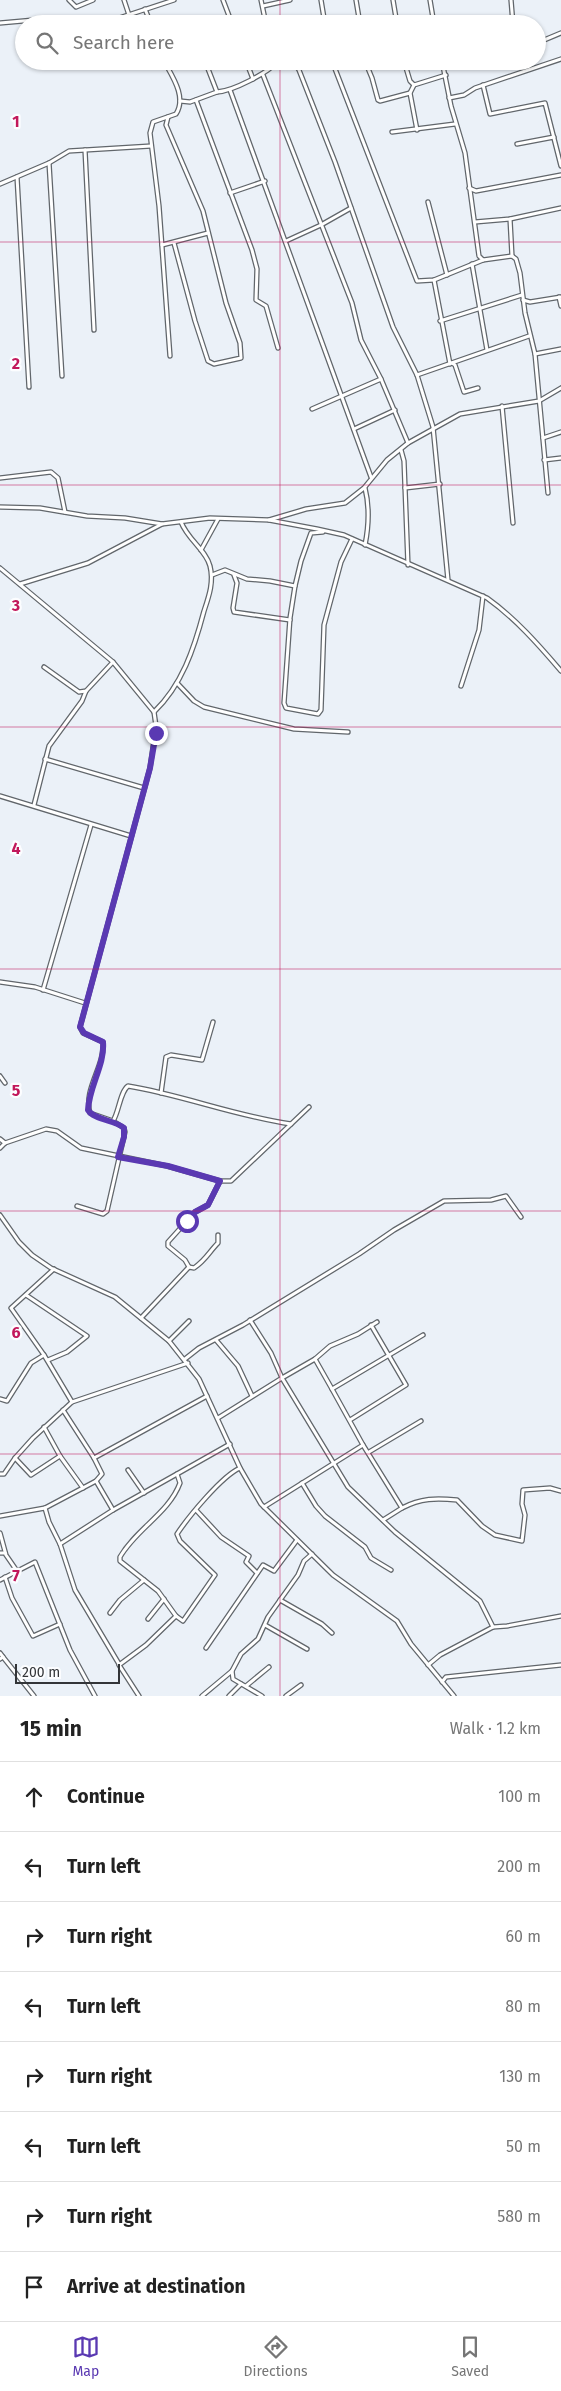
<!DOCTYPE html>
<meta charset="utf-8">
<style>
:root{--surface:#fff;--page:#f6f6f6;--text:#222;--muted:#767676;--line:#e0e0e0;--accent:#5a39b2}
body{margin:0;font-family:"Fira Sans",sans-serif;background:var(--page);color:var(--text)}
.scale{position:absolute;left:15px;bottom:12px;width:105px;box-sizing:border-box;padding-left:5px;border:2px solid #333538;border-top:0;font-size:14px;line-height:18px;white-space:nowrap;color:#333538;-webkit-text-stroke:4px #fcfdff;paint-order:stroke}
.stop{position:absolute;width:15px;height:15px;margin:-11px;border:4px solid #5a39b2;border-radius:50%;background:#fff}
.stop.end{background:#5a39b2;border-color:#fff;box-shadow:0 1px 5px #0008}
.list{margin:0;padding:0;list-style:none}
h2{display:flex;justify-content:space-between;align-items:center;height:65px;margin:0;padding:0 20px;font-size:21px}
h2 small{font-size:16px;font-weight:400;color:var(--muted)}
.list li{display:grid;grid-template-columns:32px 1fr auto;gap:15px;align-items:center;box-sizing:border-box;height:70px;padding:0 20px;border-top:1px solid var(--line)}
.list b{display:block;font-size:19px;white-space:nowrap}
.list em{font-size:16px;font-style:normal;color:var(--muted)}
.icon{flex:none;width:28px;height:28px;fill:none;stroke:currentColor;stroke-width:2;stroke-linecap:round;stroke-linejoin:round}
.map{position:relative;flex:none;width:561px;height:1696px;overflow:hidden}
.search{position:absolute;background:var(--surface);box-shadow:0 1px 4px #0004;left:15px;right:15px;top:15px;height:55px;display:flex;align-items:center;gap:12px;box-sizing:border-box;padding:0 18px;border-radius:28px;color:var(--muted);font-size:19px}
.sheet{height:625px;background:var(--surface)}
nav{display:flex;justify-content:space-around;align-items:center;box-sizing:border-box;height:70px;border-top:1px solid var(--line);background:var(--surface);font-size:14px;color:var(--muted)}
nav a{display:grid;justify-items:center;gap:2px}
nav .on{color:var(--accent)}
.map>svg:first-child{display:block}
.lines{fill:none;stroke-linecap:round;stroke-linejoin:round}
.minor-casing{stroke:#61666b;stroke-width:5.5}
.minor{stroke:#fff;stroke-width:3}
.route{stroke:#5a39b2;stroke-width:6}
.grid{fill:none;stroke:#c2185b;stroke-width:1;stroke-opacity:0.55}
.grid-label{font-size:16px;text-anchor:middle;font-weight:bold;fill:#c2185b;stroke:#fcfdff;stroke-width:4.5;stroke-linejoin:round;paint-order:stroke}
</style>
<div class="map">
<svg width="561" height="1696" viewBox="0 0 561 1696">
<rect width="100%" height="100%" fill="#ebf1f8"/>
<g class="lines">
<defs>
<g id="minor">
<path d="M69 0 76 7 93 0"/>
<path d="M124 0 129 15"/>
<path d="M223 0 231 21 224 24"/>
<path d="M261 0 266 24"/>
<path d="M321 0 325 24"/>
<path d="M356 0 360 24"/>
<path d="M393 0 397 24"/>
<path d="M430 0 434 24"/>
<path d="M511 0 513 24"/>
<path d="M263 6 290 0"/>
<path d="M145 9 151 24"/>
<path d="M0 23 34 20 57 24"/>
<path d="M81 24 113 20 174 0"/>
<path d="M537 43 561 33"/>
<path d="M164 61C172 76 187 97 176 114L153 122 150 133 159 206 170 356"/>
<path d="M246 61 253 79"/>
<path d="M293 61 299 70 335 162 393 327 417 375 433 427 448 580"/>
<path d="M332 61 417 281 434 280 483 260"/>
<path d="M365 61 372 78 378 100 380 101 410 93"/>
<path d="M404 61 410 81 414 85 446 75"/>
<path d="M442 61 451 106 465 153 479 256 483 260 512 256 516 259 520 273 525 313 535 354 548 493"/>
<path d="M263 75 352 303 361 340 381 379 408 443"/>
<path d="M414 85 410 93 417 130"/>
<path d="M483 85 490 114 545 103 561 166"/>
<path d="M230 90 371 477"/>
<path d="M217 92C233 91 268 73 278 61"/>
<path d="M449 98 464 95 475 88 561 59"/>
<path d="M196 100 252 250 257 269 256 300 266 306 278 348"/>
<path d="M180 101 190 102 217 92 205 61"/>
<path d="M168 117 166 125 203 211 226 303 240 343 241 358 214 364 208 361 195 321 174 243"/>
<path d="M392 132 455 124"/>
<path d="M517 144 554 137"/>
<path d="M85 150 94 330"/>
<path d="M49 163 62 376"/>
<path d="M17 177 29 387"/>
<path d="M0 184 49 163 69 151 151 146"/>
<path d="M469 188 476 191 561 175"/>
<path d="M230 193 265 181"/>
<path d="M428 202 447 275"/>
<path d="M510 219 512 256"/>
<path d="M475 222 510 219 561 208"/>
<path d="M286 241 321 225 351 208"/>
<path d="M162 245 208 233"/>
<path d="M472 264 487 350"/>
<path d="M434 280 450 364"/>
<path d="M559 297 561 306"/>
<path d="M523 300 530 302 561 297"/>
<path d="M440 321 522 295"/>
<path d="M535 354 561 349"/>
<path d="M452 363 455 365 464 392 478 388"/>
<path d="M417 375 529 336"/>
<path d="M502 406 513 523"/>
<path d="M312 409 381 379"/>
<path d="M354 429 395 410"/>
<path d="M543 438 561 432"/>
<path d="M401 450 404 461 408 565"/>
<path d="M544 460 561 458"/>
<path d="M0 478 51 472 58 478 65 512"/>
<path d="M365 488C370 508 369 525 365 545"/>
<path d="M405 488 440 484"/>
<path d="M0 507 40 508 87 516 125 518 162 524 210 518 269 520 317 529 344 535 487 598C515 618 538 644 561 671"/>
<path d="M269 520 306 509 345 503 364 488 387 460 408 443 460 414 539 401 561 388"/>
<path d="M201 550 218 519"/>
<path d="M0 568 113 662 154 712 156 726 150 768 80 1027 83 1033 103 1042C105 1066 83 1089 90 1113L113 1121C119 1112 120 1092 128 1086 183 1095 235 1116 291 1124"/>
<path d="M212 575 225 570 247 579 270 581 295 586 301 561 311 533 323 532"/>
<path d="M234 575 237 583 233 608 234 612 290 620"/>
<path d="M20 584 88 563 162 524"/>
<path d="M295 586 290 618 284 703 286 708 318 714 321 710 324 625 341 562 352 539"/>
<path d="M44 667 79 692 86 691 113 662"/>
<path d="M177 683 194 701 204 707 294 729 348 732"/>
<path d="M461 686 479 630 483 596"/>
<path d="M154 712C182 685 194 649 204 611 209 596 214 582 210 566 206 550 188 540 181 522"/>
<path d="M45 759 144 788"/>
<path d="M0 796 131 836"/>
<path d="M34 805 49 746 82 701 86 691"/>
<path d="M0 982 35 987 85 1003"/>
<path d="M43 990 91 825"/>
<path d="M0 1076 5 1083"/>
<path d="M161 1093 166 1057 171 1055 202 1060 213 1022"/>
<path d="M0 1139 5 1143"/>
<path d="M0 1148 5 1143 46 1129 57 1131 81 1148 167 1166 220 1181H231L309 1107"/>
<path d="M77 1206 103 1214 107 1211 125 1132 124 1128 113 1121"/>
<path d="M0 1215 19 1242 32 1255 51 1268 115 1297 169 1341 199 1379 240 1468 261 1504 333 1575 397 1621 411 1644 454 1696"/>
<path d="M189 1267 185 1260 168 1246V1242L195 1212 208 1205 220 1181"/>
<path d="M26 1295 87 1336 67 1352 48 1360"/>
<path d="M141 1318 189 1267 194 1268C206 1260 209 1252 218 1243V1235"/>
<path d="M250 1320 271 1353 282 1378 315 1359 332 1389 423 1335"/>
<path d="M216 1340 238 1366 252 1396"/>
<path d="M169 1341 189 1321"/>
<path d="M44 1355 11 1308 54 1269"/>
<path d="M185 1359 199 1348 243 1325 359 1254 394 1230 444 1201 491 1200 506 1196 521 1217"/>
<path d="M315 1359 330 1346 358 1334 377 1322"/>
<path d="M0 1399 7 1401 31 1363 44 1355 72 1402"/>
<path d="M63 1410 94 1458 207 1396"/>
<path d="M218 1418 282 1378 348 1487 395 1532 480 1601 493 1627"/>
<path d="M350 1420 406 1385 371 1325"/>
<path d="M363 1445 402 1508 383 1520"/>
<path d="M369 1452 421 1421"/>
<path d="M60 1456 83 1488"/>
<path d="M15 1458 31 1475 60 1456 44 1427"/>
<path d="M128 1470 144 1493"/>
<path d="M0 1474H4L15 1458 33 1438 72 1402 188 1363"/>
<path d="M302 1483 316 1506 325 1516 365 1547 371 1558 391 1570"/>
<path d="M264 1507 363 1445 332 1389"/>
<path d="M45 1508 49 1522 60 1544 75 1590 119 1664"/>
<path d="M402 1508C421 1498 436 1498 457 1500L482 1526 495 1535 522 1541 525 1515 522 1504 523 1490 550 1488 561 1491"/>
<path d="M113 1510 177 1474"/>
<path d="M196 1510 221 1537 249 1556 246 1562 257 1573"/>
<path d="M0 1516 45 1508 96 1481 102 1474 94 1458"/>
<path d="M0 1533 6 1555 17 1571"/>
<path d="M60 1544 113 1510 96 1481"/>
<path d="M0 1553H5"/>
<path d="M5 1577 12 1598 33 1636 60 1624"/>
<path d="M0 1580 35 1562 70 1650 95 1696"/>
<path d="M280 1600 322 1624 332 1633"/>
<path d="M110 1613 120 1600 144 1580"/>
<path d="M176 1616 183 1621 215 1575 180 1541 177 1534C189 1516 222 1476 240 1468"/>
<path d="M148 1619 164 1599"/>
<path d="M265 1625 307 1649"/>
<path d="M206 1648 263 1565 274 1571 297 1540"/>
<path d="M0 1653 3 1657 0 1659"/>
<path d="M3 1657 34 1696"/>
<path d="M428 1665 440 1655 493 1627 507 1626 561 1616"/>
<path d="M442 1682 446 1677 561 1665"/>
<path d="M246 1686 269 1667"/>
<path d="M139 1696 119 1665 146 1645 176 1616 158 1591 120 1561V1557C136 1529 169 1513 180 1483L177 1474 230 1444"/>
<path d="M202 1696 232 1671"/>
<path d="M229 1696 241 1684"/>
<path d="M262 1696 233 1679 232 1671 241 1654 258 1639 268 1617 298 1575 304 1561 312 1554"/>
<path d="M286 1696 301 1685"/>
</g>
</defs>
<use href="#minor" class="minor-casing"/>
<use href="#minor" class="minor"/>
</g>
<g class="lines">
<path class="route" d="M156 733 150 768 80 1027 84 1033 103 1042C105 1065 89 1086 88 1110 94 1120 115 1120 124 1128V1137L118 1157 168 1166 220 1181 208 1205 195 1212 187 1221"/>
</g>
<path class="grid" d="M280 0V24M280 61V1696M0 242H561M0 485H561M0 727H561M0 969H561M0 1211H561M0 1454H561"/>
<g class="grid-label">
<text x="16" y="127">1</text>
<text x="16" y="369">2</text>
<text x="16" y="611">3</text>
<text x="16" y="854">4</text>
<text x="16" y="1096">5</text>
<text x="16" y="1338">6</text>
<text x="16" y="1581">7</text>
</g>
</svg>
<div class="scale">200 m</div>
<div class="stop" style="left:187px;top:1221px"></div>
<div class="stop end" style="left:156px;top:733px"></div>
<div class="search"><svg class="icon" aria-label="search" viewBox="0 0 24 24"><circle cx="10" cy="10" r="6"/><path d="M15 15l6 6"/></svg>Search here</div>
</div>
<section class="sheet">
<h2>15 min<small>Walk · 1.2 km</small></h2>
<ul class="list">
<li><svg class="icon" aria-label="ahead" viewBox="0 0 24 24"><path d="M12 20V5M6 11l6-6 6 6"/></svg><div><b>Continue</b></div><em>100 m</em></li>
<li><svg class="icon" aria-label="left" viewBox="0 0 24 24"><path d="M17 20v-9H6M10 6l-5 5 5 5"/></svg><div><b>Turn left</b></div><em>200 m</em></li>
<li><svg class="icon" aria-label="right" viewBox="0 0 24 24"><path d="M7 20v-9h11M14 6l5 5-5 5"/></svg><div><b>Turn right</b></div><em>60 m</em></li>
<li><svg class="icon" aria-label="left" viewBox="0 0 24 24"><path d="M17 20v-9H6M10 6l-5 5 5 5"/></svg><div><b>Turn left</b></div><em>80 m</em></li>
<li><svg class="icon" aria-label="right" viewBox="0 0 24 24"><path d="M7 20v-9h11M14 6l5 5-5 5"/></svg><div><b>Turn right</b></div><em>130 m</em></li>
<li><svg class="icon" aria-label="left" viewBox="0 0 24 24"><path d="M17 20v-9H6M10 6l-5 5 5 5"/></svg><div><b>Turn left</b></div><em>50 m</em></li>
<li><svg class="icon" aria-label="right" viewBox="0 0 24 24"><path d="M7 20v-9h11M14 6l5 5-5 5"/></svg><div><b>Turn right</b></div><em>580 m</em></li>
<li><svg class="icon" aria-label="arrive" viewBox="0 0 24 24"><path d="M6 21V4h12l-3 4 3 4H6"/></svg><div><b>Arrive at destination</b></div></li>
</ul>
</section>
<nav>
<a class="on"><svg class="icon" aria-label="map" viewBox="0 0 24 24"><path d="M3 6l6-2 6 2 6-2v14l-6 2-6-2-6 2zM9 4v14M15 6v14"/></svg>Map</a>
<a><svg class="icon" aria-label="directions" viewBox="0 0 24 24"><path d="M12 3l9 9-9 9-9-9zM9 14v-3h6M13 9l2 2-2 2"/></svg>Directions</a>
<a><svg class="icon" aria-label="saved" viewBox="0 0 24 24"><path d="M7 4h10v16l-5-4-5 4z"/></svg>Saved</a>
</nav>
